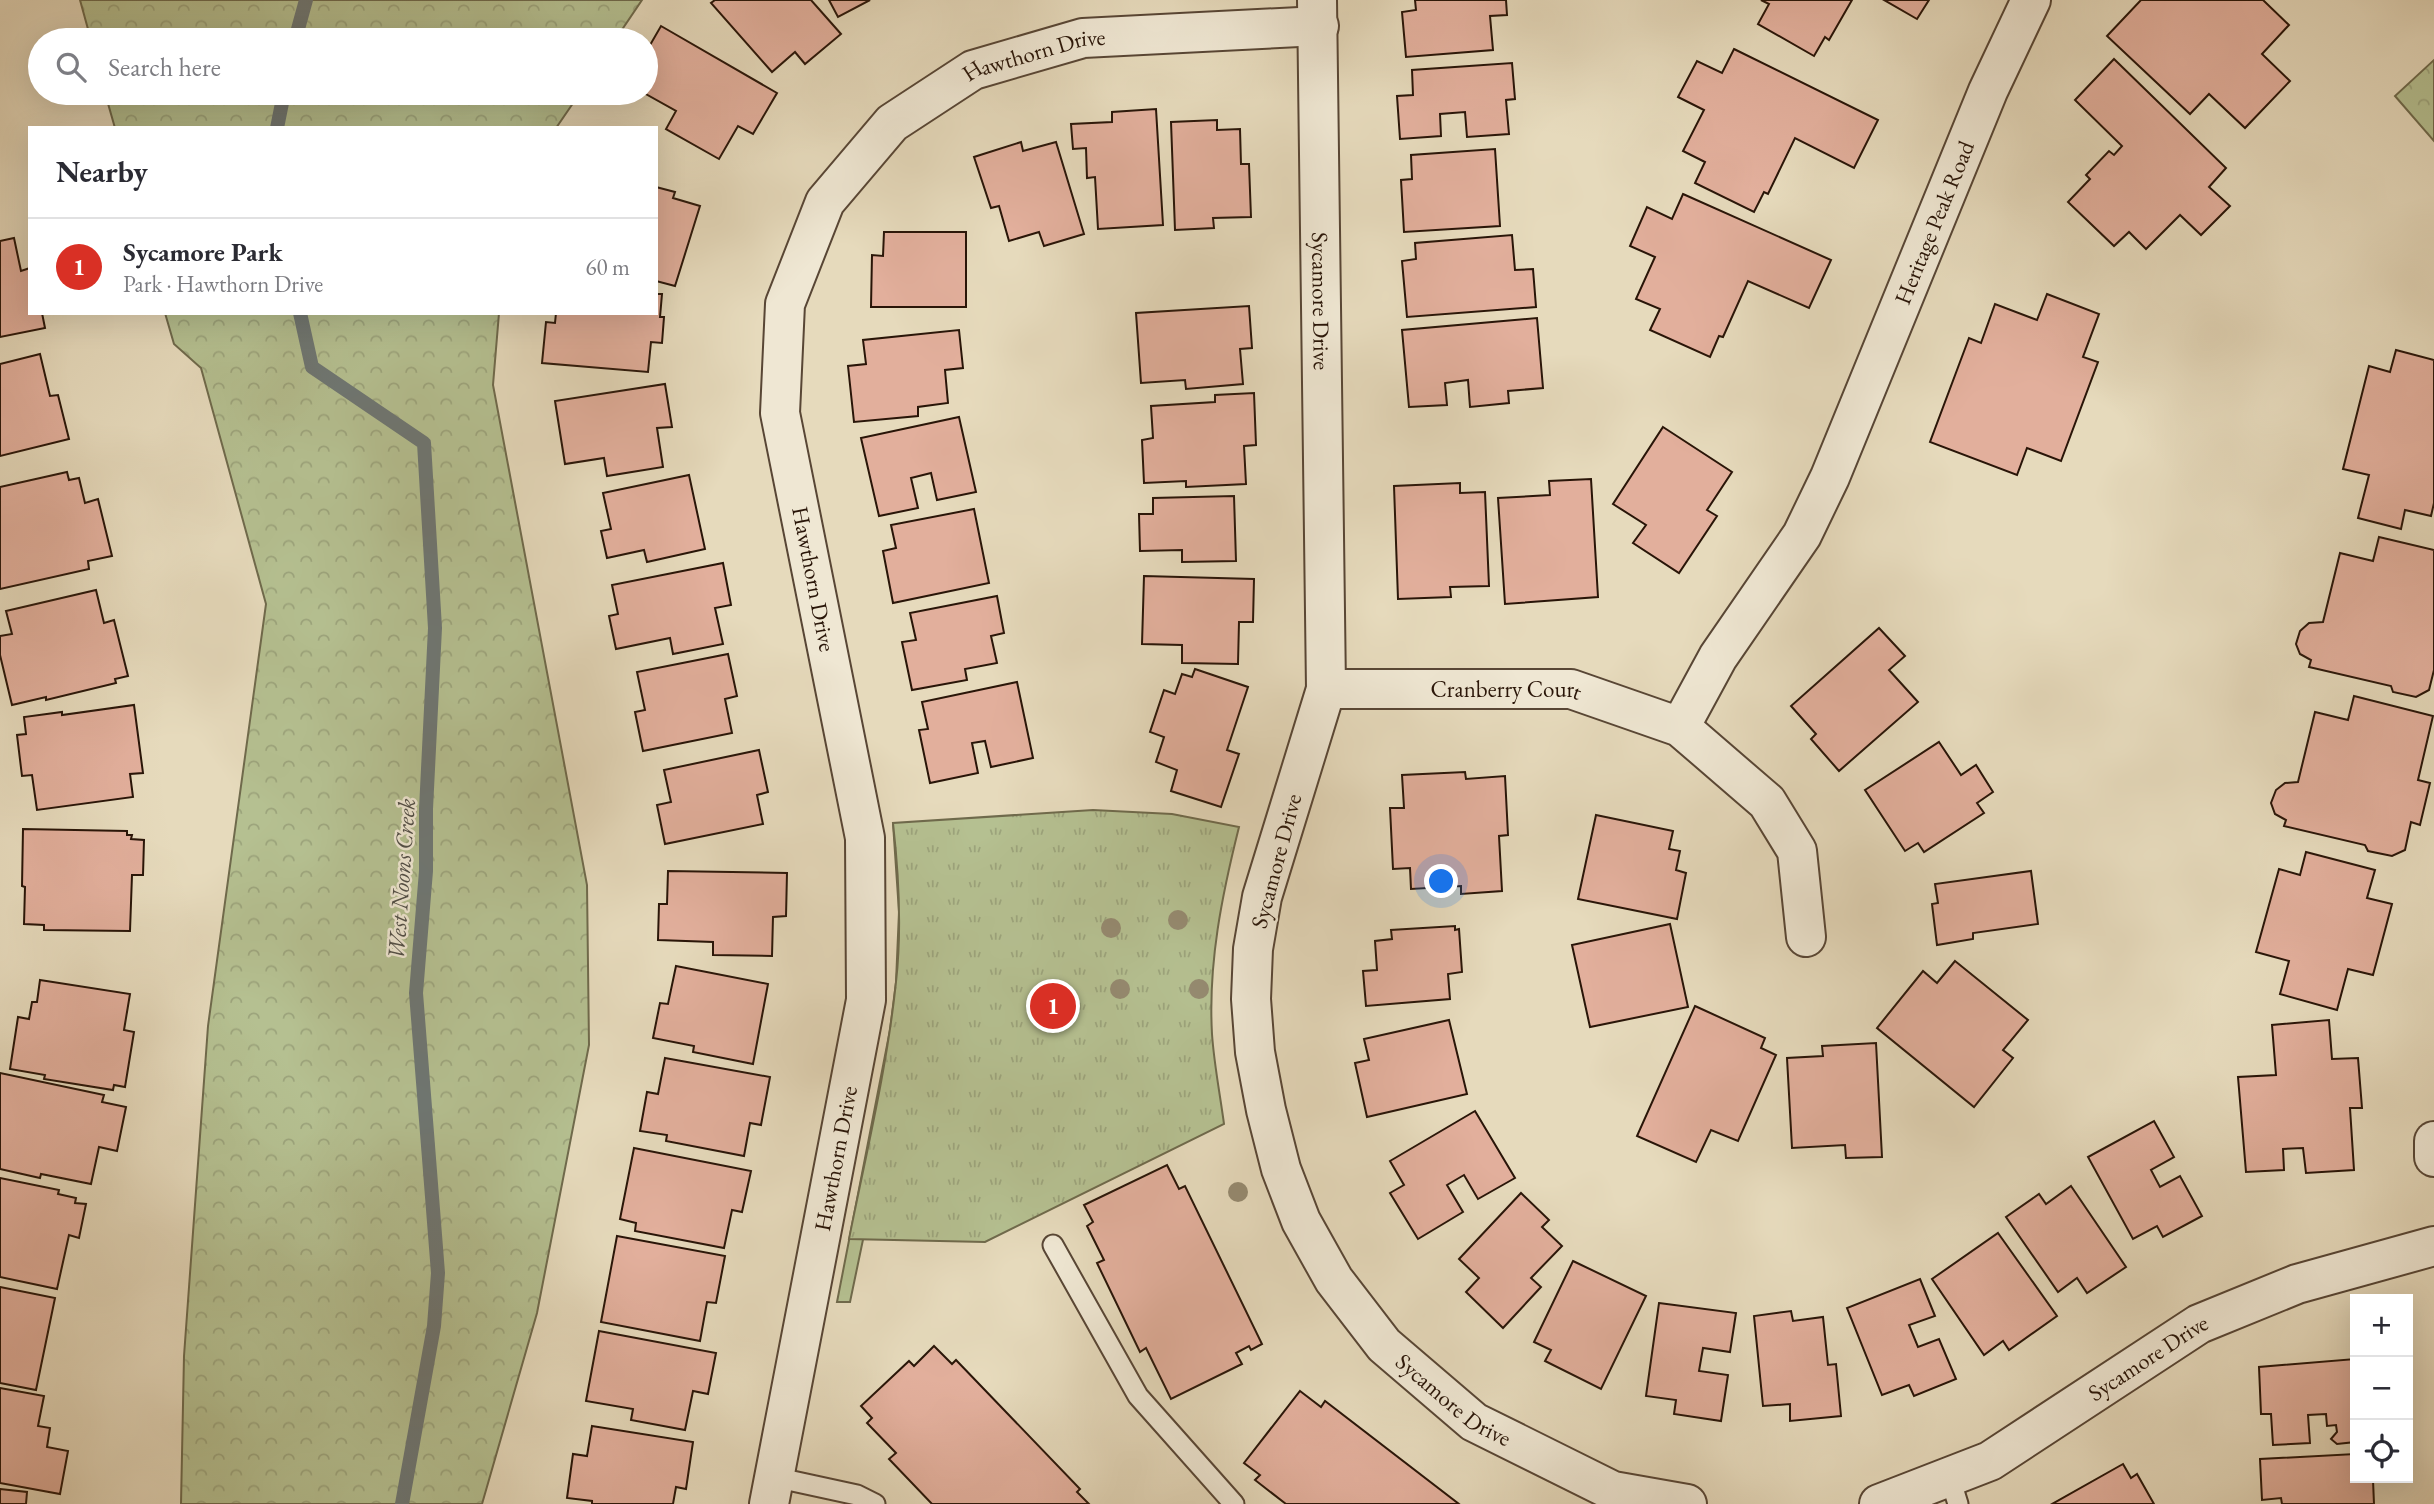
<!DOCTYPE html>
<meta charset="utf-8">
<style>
:root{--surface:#fff;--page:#f2f2f3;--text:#2b2b33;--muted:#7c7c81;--line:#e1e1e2;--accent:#d93025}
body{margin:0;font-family:"EB Garamond",serif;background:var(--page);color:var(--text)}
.controls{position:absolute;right:21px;bottom:21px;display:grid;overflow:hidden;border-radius:0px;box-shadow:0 7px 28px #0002}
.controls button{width:63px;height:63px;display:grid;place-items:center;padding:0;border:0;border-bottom:2px solid var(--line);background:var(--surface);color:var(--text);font:35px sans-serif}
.you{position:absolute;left:1442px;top:882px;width:24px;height:24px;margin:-18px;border:5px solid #fff;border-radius:50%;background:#1a73e8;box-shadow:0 0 0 10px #1a73e833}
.badge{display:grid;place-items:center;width:46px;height:46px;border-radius:50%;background:var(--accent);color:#fff;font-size:23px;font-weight:700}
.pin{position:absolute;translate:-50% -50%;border:4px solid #fff;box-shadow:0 2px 7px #0006}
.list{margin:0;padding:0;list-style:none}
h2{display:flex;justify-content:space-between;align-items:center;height:91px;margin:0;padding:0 28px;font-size:30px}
h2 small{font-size:23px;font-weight:400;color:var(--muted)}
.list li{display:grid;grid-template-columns:46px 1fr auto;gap:21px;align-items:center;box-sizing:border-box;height:98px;padding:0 28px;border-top:2px solid var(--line)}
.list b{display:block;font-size:26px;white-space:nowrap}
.list p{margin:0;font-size:23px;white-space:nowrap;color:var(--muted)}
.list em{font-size:23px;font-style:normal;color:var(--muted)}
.icon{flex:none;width:38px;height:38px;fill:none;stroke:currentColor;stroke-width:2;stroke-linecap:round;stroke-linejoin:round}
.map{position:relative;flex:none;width:2434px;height:1504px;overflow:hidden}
.search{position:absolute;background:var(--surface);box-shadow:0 7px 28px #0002;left:28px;top:28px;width:630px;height:77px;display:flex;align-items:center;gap:18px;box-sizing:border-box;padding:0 24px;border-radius:38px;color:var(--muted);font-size:26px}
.panel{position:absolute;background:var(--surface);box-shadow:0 7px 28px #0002;left:28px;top:126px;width:630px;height:189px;border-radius:0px}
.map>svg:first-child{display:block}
.grass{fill:#b5c091;stroke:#6f6a4c;stroke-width:2}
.forest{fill:url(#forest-crowns);stroke:#6f6a4c;stroke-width:2}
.park{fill:url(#park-tufts);stroke:#6f6a4c;stroke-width:2}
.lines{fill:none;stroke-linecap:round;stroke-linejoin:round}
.stream{stroke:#6e7774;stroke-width:14}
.building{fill:#e2af9c;stroke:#291508;stroke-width:2}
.service-casing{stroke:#584635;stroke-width:23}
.minor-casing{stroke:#584635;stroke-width:42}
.service{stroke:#efe7d3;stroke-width:19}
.minor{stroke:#efe7d3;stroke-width:38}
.tree{fill:#958a70}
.labels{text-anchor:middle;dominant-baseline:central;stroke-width:5;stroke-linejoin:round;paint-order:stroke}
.street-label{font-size:23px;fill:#291508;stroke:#efe7d3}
.water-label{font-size:24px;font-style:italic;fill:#514e47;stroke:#efe7d3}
</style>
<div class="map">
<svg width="2434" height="1504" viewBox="0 0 2434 1504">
<defs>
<pattern id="forest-crowns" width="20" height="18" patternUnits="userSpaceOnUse" patternTransform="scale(1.75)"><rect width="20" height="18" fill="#b5c091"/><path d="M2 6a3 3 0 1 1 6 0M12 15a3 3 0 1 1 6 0" fill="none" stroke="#9ca47c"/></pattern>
<pattern id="park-tufts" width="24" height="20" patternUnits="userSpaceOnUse" patternTransform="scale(1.75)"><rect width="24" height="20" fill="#b5c091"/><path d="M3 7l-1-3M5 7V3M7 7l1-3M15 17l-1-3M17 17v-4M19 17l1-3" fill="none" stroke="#9ca47c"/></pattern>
</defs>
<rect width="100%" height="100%" fill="#e6dabc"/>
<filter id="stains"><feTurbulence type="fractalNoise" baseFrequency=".00286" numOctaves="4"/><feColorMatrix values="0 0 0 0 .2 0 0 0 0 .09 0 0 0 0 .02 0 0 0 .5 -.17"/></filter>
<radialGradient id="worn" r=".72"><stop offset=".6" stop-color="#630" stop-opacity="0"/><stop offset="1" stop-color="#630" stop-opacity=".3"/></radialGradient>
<path class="grass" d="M893 823 909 887 875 1182 850 1302H837L890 1030 896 982 899 912Z"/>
<g class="forest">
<path d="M80 0H642L615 40H91Z"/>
<path d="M2434 60V141L2395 96Z"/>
<path d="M105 93H580L556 128H115Z"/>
<path d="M165 313H499L493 385 587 885 589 1045 537 1313 482 1504H181L184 1356 208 1026 266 604 201 368 174 344Z"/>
</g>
<path class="park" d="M1093 810 1172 814 1239 827C1222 895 1208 963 1212 1034 1214 1064 1220 1094 1224 1124L985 1242 849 1239C866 1154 887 1068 896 982 902 929 899 876 893 823Z"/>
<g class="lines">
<g class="stream">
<path d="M295 40 306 0"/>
<path d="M277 128 284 93"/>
<path d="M300 313 312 367 424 443 435 628 426 809V871L416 993 438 1273 434 1326 402 1504"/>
</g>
</g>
<g class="building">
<path d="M715 0H811L841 34 805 64 795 52 772 72 711 3Z"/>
<path d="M829 0H870L838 17Z"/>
<path d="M1415 0H1506L1507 15 1490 16 1493 50 1406 57 1402 12 1416 10Z"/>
<path d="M1761 0H1852L1829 40 1825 37 1814 56 1758 24 1769 4Z"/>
<path d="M1884 0H1929L1917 19Z"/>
<path d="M2141 0H2263L2289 25 2262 54 2290 81 2245 128 2209 94 2190 114 2107 36Z"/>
<path d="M661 26 777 93 753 134 738 126 719 159 666 129 676 111 644 93 646 77 652 66 646 62V52Z"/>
<path d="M1734 49 1878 120 1854 168 1795 138 1768 194 1764 192 1754 212 1695 183 1705 162 1683 151 1704 110 1678 97 1697 61 1722 73Z"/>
<path d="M2114 59 2226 168 2209 187 2230 206 2201 235 2180 215 2146 249 2129 232 2114 246 2068 202 2090 179 2086 175 2109 151 2114 155 2122 146 2075 100Z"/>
<path d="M1512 63 1515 99 1506 100 1509 134 1467 137 1465 112 1440 114 1441 136 1400 139 1397 96 1413 95 1412 70Z"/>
<path d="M1156 109 1163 225 1098 229 1095 177 1087 178 1086 148 1073 149 1071 124 1112 122V112Z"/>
<path d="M1217 120V130L1240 129 1241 164H1249L1251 217 1213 218 1214 228 1175 230 1171 122Z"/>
<path d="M1021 142 1023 151 1056 142 1084 234 1044 246 1039 232 1009 241 999 206 991 208 974 157Z"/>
<path d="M1495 149 1500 226 1404 232 1401 180 1412 179 1411 155Z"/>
<path d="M656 187 675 192 673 198 700 206 675 286 656 281Z"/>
<path d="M1683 194 1831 260 1809 308 1748 281 1723 337 1719 336 1710 357 1650 330 1660 309 1636 299 1655 257 1630 246 1647 207 1672 219Z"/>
<path d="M884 232H966V307H871L872 255 883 256Z"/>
<path d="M1512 235 1515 270 1533 269 1536 307 1407 317 1402 261 1416 259 1415 243Z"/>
<path d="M14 238 21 271 30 268V313H42L45 328 0 337V241Z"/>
<path d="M656 294H662L660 317H664L662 343 651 342 648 372 542 363 546 322 555 323 556 313H656Z"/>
<path d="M2047 294 2099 314 2083 357 2098 362 2061 461 2027 448 2017 475 1930 442 1969 338 1981 343 1995 304 2037 320Z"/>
<path d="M1249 306 1252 348 1240 349 1243 384 1186 389 1185 380 1141 383 1136 313Z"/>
<path d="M1537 318 1543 388 1508 391 1509 403 1470 407 1468 380 1445 383 1447 405 1409 407 1402 330Z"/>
<path d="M959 330 963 368 945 370 948 403 918 407V416L854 422 848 366 866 364 863 340Z"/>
<path d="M2396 350 2434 360V503L2431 516 2405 510 2401 529 2358 518 2369 475 2343 469 2369 366 2390 372Z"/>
<path d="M40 354 50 396 58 395 69 439 0 456V364Z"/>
<path d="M665 384 672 427 657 428 663 467 607 476 604 458 565 464 555 401Z"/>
<path d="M1254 393 1256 445 1244 446 1246 484 1186 487V481L1144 483 1142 440 1153 438 1151 406 1215 402V395Z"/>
<path d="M959 417 976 492 937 500 931 473 911 478 918 508 879 516 861 438Z"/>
<path d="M1663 427 1732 472 1707 510 1717 516 1679 573 1633 543 1646 525 1613 504Z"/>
<path d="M67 472 69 480 79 478 85 503 98 499 112 556 88 561 89 569 0 589V487Z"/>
<path d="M689 475 705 549 647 562 644 550 607 558 601 531 611 529 603 493Z"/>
<path d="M1591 479 1598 597 1505 604 1498 498 1550 495 1549 481Z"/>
<path d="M1460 483V493L1485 492 1489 586 1450 587 1451 597 1398 599 1394 486Z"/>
<path d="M1234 496 1236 561 1182 562V550L1140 551 1139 514H1153V498Z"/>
<path d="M974 509 989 583 893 603 883 551 896 548 891 525Z"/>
<path d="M2379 537 2434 550V670L2429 690 2416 697 2393 692 2391 686 2309 667 2311 660 2300 654 2296 644 2300 631 2309 623 2323 622 2340 553 2373 561Z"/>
<path d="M723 563 731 605 715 608 723 644 673 654 670 638 616 649 609 616 618 614 612 585Z"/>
<path d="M1144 576 1254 579 1253 622H1239L1238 664 1182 663V645L1142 644Z"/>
<path d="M96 590 104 623 114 620 128 676 115 679 116 683 46 700V697L12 705 0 655V636L12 634 6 611Z"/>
<path d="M997 596 1004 633 991 636 997 663 965 669 967 680 912 690 902 642 916 640 910 613Z"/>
<path d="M1879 628 1905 656 1889 670 1918 702 1839 771 1811 739 1816 734 1791 706Z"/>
<path d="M728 654 737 696 725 699 732 733 643 751 635 712 645 710 637 672Z"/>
<path d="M1195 669 1248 687 1227 750 1239 754 1221 807 1171 791 1177 770 1156 762 1164 737 1150 732 1164 690 1175 694 1182 674 1192 677Z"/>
<path d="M1017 682 1033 758 991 767 985 741 972 743 978 773 930 783 919 730 928 729 922 702Z"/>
<path d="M2354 696 2433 716 2418 780 2430 783 2420 825 2411 822 2405 850 2392 856 2368 851 2365 845 2284 826 2286 820 2275 814 2271 803 2276 790 2285 783 2298 782 2315 712 2348 720Z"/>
<path d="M134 705 143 773 130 774 133 797 37 810 32 775 22 776 17 735 26 734 24 717 62 712V715Z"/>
<path d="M1939 742 1961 775 1976 765 1993 792 1977 803 1984 813 1924 852 1918 843 1905 851 1865 790Z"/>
<path d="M759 750 768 792 757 795 763 824 665 844 657 805 671 802 664 770Z"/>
<path d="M1465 772 1466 779 1505 776 1508 835 1499 836 1502 891 1461 894V886L1411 889 1410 868 1393 869 1390 808H1404L1402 775Z"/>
<path d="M1596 815 1673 831 1669 849 1680 851 1676 870 1686 873 1677 919 1578 899Z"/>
<path d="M23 829 127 831V835H132L131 839 144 840 143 875H132L130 931 44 930V925L24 924 25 887 22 886Z"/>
<path d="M2306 852 2375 870 2367 898 2392 904 2373 975 2348 969 2337 1010 2280 994 2289 961 2256 952 2279 869 2300 875Z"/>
<path d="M668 871 787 873 786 916 773 917 772 956 713 955V942L658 940 659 904H667Z"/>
<path d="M2031 871 2038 924 1973 933V939L1937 945 1932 904 1938 903 1935 884Z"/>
<path d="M1670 924 1688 1007 1590 1027 1572 945Z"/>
<path d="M1455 926V930L1459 929 1462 972 1448 974 1450 999 1366 1006 1363 971 1377 970 1375 941 1392 939 1391 930Z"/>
<path d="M1955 961 2028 1020 2003 1050 2013 1058 1974 1107 1877 1028 1923 971 1937 983Z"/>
<path d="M676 966 768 984 753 1064 693 1052 694 1046 653 1038 660 1003 668 1004Z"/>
<path d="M40 980 130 994 124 1030 134 1032 125 1087 114 1085 113 1090 44 1079 45 1075 10 1069 18 1017 29 1019 32 1002H37Z"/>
<path d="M1695 1006 1765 1038 1761 1048 1776 1055 1738 1141 1711 1130 1696 1162 1637 1136Z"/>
<path d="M1449 1020 1467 1094 1367 1117 1355 1063 1369 1060 1364 1039Z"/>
<path d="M2329 1020 2332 1059 2358 1058 2362 1108H2350L2354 1170 2306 1173 2303 1148 2283 1149 2284 1170 2246 1172 2238 1077 2276 1075 2272 1025Z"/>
<path d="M1876 1043 1882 1157 1846 1158 1845 1145 1792 1148 1787 1058 1823 1056 1822 1046Z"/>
<path d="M665 1058 770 1077 761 1125 750 1123 744 1156 666 1141 667 1135 640 1131 647 1092 658 1094Z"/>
<path d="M0 1073 104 1095 102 1102 126 1107 117 1151 99 1147 91 1184 41 1174 40 1178 0 1169Z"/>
<path d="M1475 1111 1515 1178 1478 1199 1464 1175 1447 1185 1463 1212 1418 1239 1390 1193 1404 1185 1390 1161Z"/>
<path d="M2154 1121 2174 1157 2151 1170 2160 1187 2180 1176 2202 1216 2163 1237 2157 1226 2133 1239 2088 1157Z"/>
<path d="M634 1148 751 1171 742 1212 732 1210 724 1248 635 1231 636 1223 620 1219Z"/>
<path d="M1167 1165 1179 1189 1185 1186 1262 1344 1251 1350 1249 1346 1236 1353 1242 1364 1171 1399 1146 1348 1140 1352 1097 1263 1104 1260 1087 1226 1093 1222 1084 1205Z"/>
<path d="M0 1178 59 1190 58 1194 76 1198 75 1203 86 1204 79 1238 69 1235 57 1289 0 1277Z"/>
<path d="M2071 1186 2126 1267 2087 1293 2077 1278 2058 1292 2006 1217 2039 1194 2046 1204Z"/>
<path d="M1521 1193 1549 1220 1542 1227 1562 1246 1531 1278 1541 1287 1503 1328 1466 1292 1479 1278 1459 1259Z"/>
<path d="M1998 1233 2057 1316 2009 1350 2003 1341 1984 1355 1932 1279Z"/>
<path d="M617 1236 725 1256 716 1303 707 1302 700 1341 601 1322Z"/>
<path d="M1573 1261 1646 1296 1601 1389 1545 1361 1551 1350 1534 1342Z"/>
<path d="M1920 1279 1935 1316 1909 1325 1918 1347 1939 1339 1956 1379 1914 1396 1909 1385 1882 1395 1847 1308Z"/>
<path d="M0 1287 55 1298 36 1390 0 1383Z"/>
<path d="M1659 1303 1736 1313 1730 1352 1703 1348 1699 1371 1728 1375 1721 1421 1674 1414 1676 1400 1646 1396Z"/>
<path d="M1791 1311 1793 1321 1823 1317 1828 1365 1836 1364 1841 1416 1790 1421V1404L1763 1406 1754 1316Z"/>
<path d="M599 1331 716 1353 708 1394 693 1391 685 1430 631 1420 633 1409 586 1401Z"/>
<path d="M934 1346 952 1364 956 1360 1080 1489 1077 1492 1089 1504H932L889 1459 896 1453 867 1423 872 1418 861 1406 909 1361 914 1366Z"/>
<path d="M2355 1359V1442L2337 1444 2331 1439 2337 1432 2336 1425 2327 1426 2326 1414 2308 1415 2310 1443 2273 1445 2271 1414H2261L2259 1367Z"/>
<path d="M0 1388 44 1396 38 1426 50 1428 47 1447 68 1451 60 1494 0 1483Z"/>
<path d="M1300 1391 1321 1407 1325 1401 1459 1504H1286L1255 1480 1260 1475 1244 1463Z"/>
<path d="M592 1426 693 1442 686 1489 676 1487 673 1504H592V1501L567 1498 573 1454 587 1456Z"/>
<path d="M2355 1454V1478H2358V1481L2373 1480 2374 1504H2282L2281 1498 2262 1500 2260 1459Z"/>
<path d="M2123 1464 2131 1478 2137 1474 2154 1504H2052Z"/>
<path d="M0 1489 27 1492 26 1504H0Z"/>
</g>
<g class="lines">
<defs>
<g id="service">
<path d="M1053 1245 1138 1396 1234 1504"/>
<path d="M774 1477 857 1495 875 1504"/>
<path d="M1950 1478 1958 1504"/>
</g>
<g id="minor">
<path id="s1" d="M1317 0 1326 689 1262 897 1253 949 1251 999 1255 1052 1266 1110 1281 1169 1301 1221 1334 1280 1384 1345 1474 1422 1613 1491 1687 1504"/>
<path id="s2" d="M1326 689H1571L1680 727 1767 802 1797 851 1806 937"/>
<path id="s3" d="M1680 727 1718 657 1802 535 1830 477 1988 91 2031 0"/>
<path d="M2434 1141V1157"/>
<path id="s4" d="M769 1504 866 1000 865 838 780 413 785 304 825 202 892 123 973 70 1083 38 1319 26"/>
<path id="s5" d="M1879 1504 1990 1461 2199 1324 2297 1284 2434 1246"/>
</g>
</defs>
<use href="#service" class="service-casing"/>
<use href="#minor" class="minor-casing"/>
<use href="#service" class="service"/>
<use href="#minor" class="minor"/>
</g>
<g class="tree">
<circle cx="1178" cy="920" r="10"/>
<circle cx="1111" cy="928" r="10"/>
<circle cx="1120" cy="989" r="10"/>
<circle cx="1199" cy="989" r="10"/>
<circle cx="1238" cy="1192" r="10"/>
</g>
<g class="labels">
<g class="street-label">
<text stroke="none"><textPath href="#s4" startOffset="1591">Hawthorn Drive</textPath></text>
<text stroke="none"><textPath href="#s3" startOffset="567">Heritage Peak Road</textPath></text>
<text stroke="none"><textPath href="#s1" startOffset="301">Sycamore Drive</textPath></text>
<text transform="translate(814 579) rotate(79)">Hawthorn Drive</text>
<text stroke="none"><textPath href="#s2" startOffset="180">Cranberry Court</textPath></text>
<text transform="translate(1276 861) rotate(-75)">Sycamore Drive</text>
<text stroke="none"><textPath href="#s4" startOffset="352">Hawthorn Drive</textPath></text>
<text stroke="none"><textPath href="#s5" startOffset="308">Sycamore Drive</textPath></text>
<text stroke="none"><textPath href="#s1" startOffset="1477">Sycamore Drive</textPath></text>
</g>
<g class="water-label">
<text transform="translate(401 879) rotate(-86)">West Noons Creek</text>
</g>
</g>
<rect width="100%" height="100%" filter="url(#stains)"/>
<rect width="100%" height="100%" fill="url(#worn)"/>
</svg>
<div class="controls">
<button>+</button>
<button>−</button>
<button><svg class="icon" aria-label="locate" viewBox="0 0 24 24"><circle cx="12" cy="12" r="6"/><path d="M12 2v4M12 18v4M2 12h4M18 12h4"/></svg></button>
</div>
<div class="you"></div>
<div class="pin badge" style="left:1053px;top:1006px">1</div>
<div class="search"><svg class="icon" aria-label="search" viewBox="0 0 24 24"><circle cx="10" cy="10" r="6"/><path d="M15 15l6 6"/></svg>Search here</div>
<section class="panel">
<h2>Nearby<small></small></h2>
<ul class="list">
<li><span class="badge">1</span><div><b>Sycamore Park</b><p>Park · Hawthorn Drive</p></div><em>60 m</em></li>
</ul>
</section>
</div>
